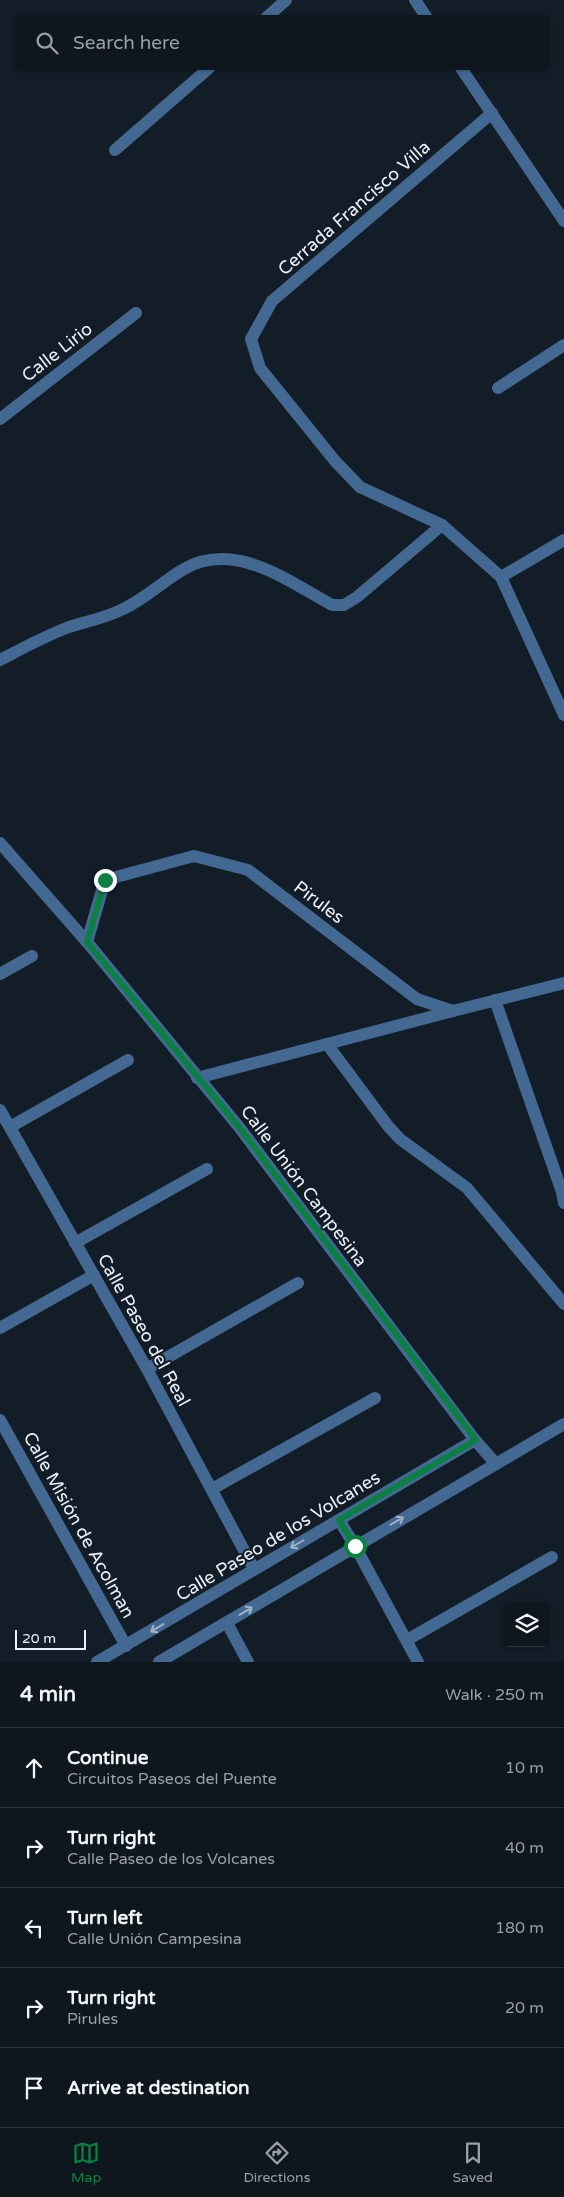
<!DOCTYPE html>
<meta charset="utf-8">
<style>
:root{--surface:#0e161e;--page:#171f27;--text:#f1f3f6;--muted:#9b9fa4;--line:#2e353c;--accent:#0b8043}
body{margin:0;font-family:"Varela Round",sans-serif;background:var(--page);color:var(--text)}
.controls{position:absolute;right:15px;bottom:15px;display:grid;overflow:hidden;border-radius:5px;box-shadow:0 1px 4px #0004}
.controls button{width:45px;height:45px;display:grid;place-items:center;padding:0;border:0;border-bottom:1px solid var(--line);background:var(--surface);color:var(--text);font:25px sans-serif}
.scale{position:absolute;left:15px;bottom:12px;width:71px;box-sizing:border-box;padding-left:5px;border:2px solid #ebf1f9;border-top:0;font-size:14px;line-height:18px;white-space:nowrap;color:#ebf1f9;-webkit-text-stroke:4px #131d28;paint-order:stroke}
.stop{position:absolute;width:15px;height:15px;margin:-11px;border:4px solid #0b8043;border-radius:50%;background:#fff}
.stop.end{background:#0b8043;border-color:#fff;box-shadow:0 1px 5px #0008}
.list{margin:0;padding:0;list-style:none}
h2{display:flex;justify-content:space-between;align-items:center;height:65px;margin:0;padding:0 20px;font-size:21px}
h2 small{font-size:16px;font-weight:400;color:var(--muted)}
.list li{display:grid;grid-template-columns:32px 1fr auto;gap:15px;align-items:center;box-sizing:border-box;height:80px;padding:0 20px;border-top:1px solid var(--line)}
.list b{display:block;font-size:19px;white-space:nowrap}
.list p{margin:0;font-size:16px;white-space:nowrap;color:var(--muted)}
.list em{font-size:16px;font-style:normal;color:var(--muted)}
.icon{flex:none;width:28px;height:28px;fill:none;stroke:currentColor;stroke-width:2;stroke-linecap:round;stroke-linejoin:round}
.map{position:relative;flex:none;width:564px;height:1662px;overflow:hidden}
.search{position:absolute;background:var(--surface);box-shadow:0 1px 4px #0004;left:15px;right:15px;top:15px;height:55px;display:flex;align-items:center;gap:12px;box-sizing:border-box;padding:0 18px;border-radius:5px;color:var(--muted);font-size:19px}
.sheet{height:465px;background:var(--surface)}
nav{display:flex;justify-content:space-around;align-items:center;box-sizing:border-box;height:70px;border-top:1px solid var(--line);background:var(--surface);font-size:14px;color:var(--muted)}
nav a{display:grid;justify-items:center;gap:2px}
nav .on{color:var(--accent)}
.map>svg:first-child{display:block}
.lines{fill:none;stroke-linecap:round;stroke-linejoin:round}
.minor{stroke:#436992;stroke-width:12}
.tertiary{stroke:#436992;stroke-width:12}
.oneway{stroke:#9fb4cb}
.route{stroke:#0b8043;stroke-width:6}
.labels{text-anchor:middle;dominant-baseline:central;stroke-width:4;stroke-linejoin:round;paint-order:stroke}
.street-label{font-size:18px;fill:#ebf1f9;stroke:#131d28}
</style>
<div class="map">
<svg width="564" height="1662" viewBox="0 0 564 1662">
<rect width="100%" height="100%" fill="#131d28"/>
<g class="lines">
<g class="minor">
<path d="M415 0 427 18"/>
<path d="M266 18 286 0"/>
<path d="M461 68 564 221"/>
<path d="M492 113 272 301 251 339 260 368 335 461 360 487 442 525 501 577 564 715"/>
<path d="M115 150 209 68"/>
<path d="M498 388 564 345"/>
<path d="M0 419 136 313"/>
<path d="M501 577 564 540"/>
<path d="M0 660C23 648 45 636 69 627 87 621 106 618 123 609 145 599 163 581 184 569 235 540 288 581 332 605H344L357 597 442 525"/>
<path d="M87 942 105 880 194 856 248 870 417 999 453 1011 564 983"/>
<path d="M0 974 32 956"/>
<path d="M495 1000 562 1192 564 1203"/>
<path d="M327 1044 388 1126 400 1139 467 1188 564 1304"/>
<path d="M197 1078 453 1011"/>
<path d="M0 1110 147 1369 254 1569"/>
<path d="M10 1127 128 1060"/>
<path d="M75 1243 207 1169"/>
<path d="M0 1328 94 1275"/>
<path d="M147 1369 298 1283"/>
<path d="M0 1420 126 1646"/>
<path d="M496 1464 564 1424"/>
<path d="M212 1489 375 1398"/>
<path d="M227 1623 248 1662"/>
<path d="M407 1640 552 1557"/>
</g>
<g class="tertiary">
<path d="M0 843 87 942 239 1127 475 1440 496 1464 159 1662"/>
<path d="M339 1520 355 1546 418 1662"/>
<path d="M97 1662 475 1440"/>
</g>
</g>
<defs><path id="oneway-shaft" d="M-6 0H5M1.5-3L5.5 0L1.5 3" fill="none" stroke-width="1.6" stroke-linecap="round" stroke-linejoin="round" transform="scale(1.25)"/></defs>
<g class="oneway">
<use href="#oneway-shaft" transform="translate(397 1521) rotate(-30)"/>
<use href="#oneway-shaft" transform="translate(297 1544) rotate(150)"/>
<use href="#oneway-shaft" transform="translate(246 1611) rotate(-31)"/>
<use href="#oneway-shaft" transform="translate(157 1628) rotate(149)"/>
</g>
<g class="lines">
<path class="route" d="M105 880 87 942 239 1127 476 1440 339 1520 355 1546"/>
</g>
<g class="labels">
<g class="street-label">
<text transform="translate(354 208) rotate(-41)">Cerrada Francisco Villa</text>
<text transform="translate(57 352) rotate(-38)">Calle Lirio</text>
<text transform="translate(319 902) rotate(37)">Pirules</text>
<text transform="translate(304 1186) rotate(53)">Calle Unión Campesina</text>
<text transform="translate(144 1330) rotate(61)">Calle Paseo del Real</text>
<text transform="translate(79 1525) rotate(61)">Calle Misión de Acolman</text>
<text transform="translate(278 1536) rotate(-31)">Calle Paseo de los Volcanes</text>
</g>
</g>
</svg>
<div class="controls">
<button><svg class="icon" aria-label="layers" viewBox="0 0 24 24"><path d="M12 4l9 5-9 5-9-5zM3 14l9 5 9-5"/></svg></button>
</div>
<div class="scale">20 m</div>
<div class="stop" style="left:355px;top:1546px"></div>
<div class="stop end" style="left:105px;top:880px"></div>
<div class="search"><svg class="icon" aria-label="search" viewBox="0 0 24 24"><circle cx="10" cy="10" r="6"/><path d="M15 15l6 6"/></svg>Search here</div>
</div>
<section class="sheet">
<h2>4 min<small>Walk · 250 m</small></h2>
<ul class="list">
<li><svg class="icon" aria-label="ahead" viewBox="0 0 24 24"><path d="M12 20V5M6 11l6-6 6 6"/></svg><div><b>Continue</b><p>Circuitos Paseos del Puente</p></div><em>10 m</em></li>
<li><svg class="icon" aria-label="right" viewBox="0 0 24 24"><path d="M7 20v-9h11M14 6l5 5-5 5"/></svg><div><b>Turn right</b><p>Calle Paseo de los Volcanes</p></div><em>40 m</em></li>
<li><svg class="icon" aria-label="left" viewBox="0 0 24 24"><path d="M17 20v-9H6M10 6l-5 5 5 5"/></svg><div><b>Turn left</b><p>Calle Unión Campesina</p></div><em>180 m</em></li>
<li><svg class="icon" aria-label="right" viewBox="0 0 24 24"><path d="M7 20v-9h11M14 6l5 5-5 5"/></svg><div><b>Turn right</b><p>Pirules</p></div><em>20 m</em></li>
<li><svg class="icon" aria-label="arrive" viewBox="0 0 24 24"><path d="M6 21V4h12l-3 4 3 4H6"/></svg><div><b>Arrive at destination</b></div></li>
</ul>
</section>
<nav>
<a class="on"><svg class="icon" aria-label="map" viewBox="0 0 24 24"><path d="M3 6l6-2 6 2 6-2v14l-6 2-6-2-6 2zM9 4v14M15 6v14"/></svg>Map</a>
<a><svg class="icon" aria-label="directions" viewBox="0 0 24 24"><path d="M12 3l9 9-9 9-9-9zM9 14v-3h6M13 9l2 2-2 2"/></svg>Directions</a>
<a><svg class="icon" aria-label="saved" viewBox="0 0 24 24"><path d="M7 4h10v16l-5-4-5 4z"/></svg>Saved</a>
</nav>
